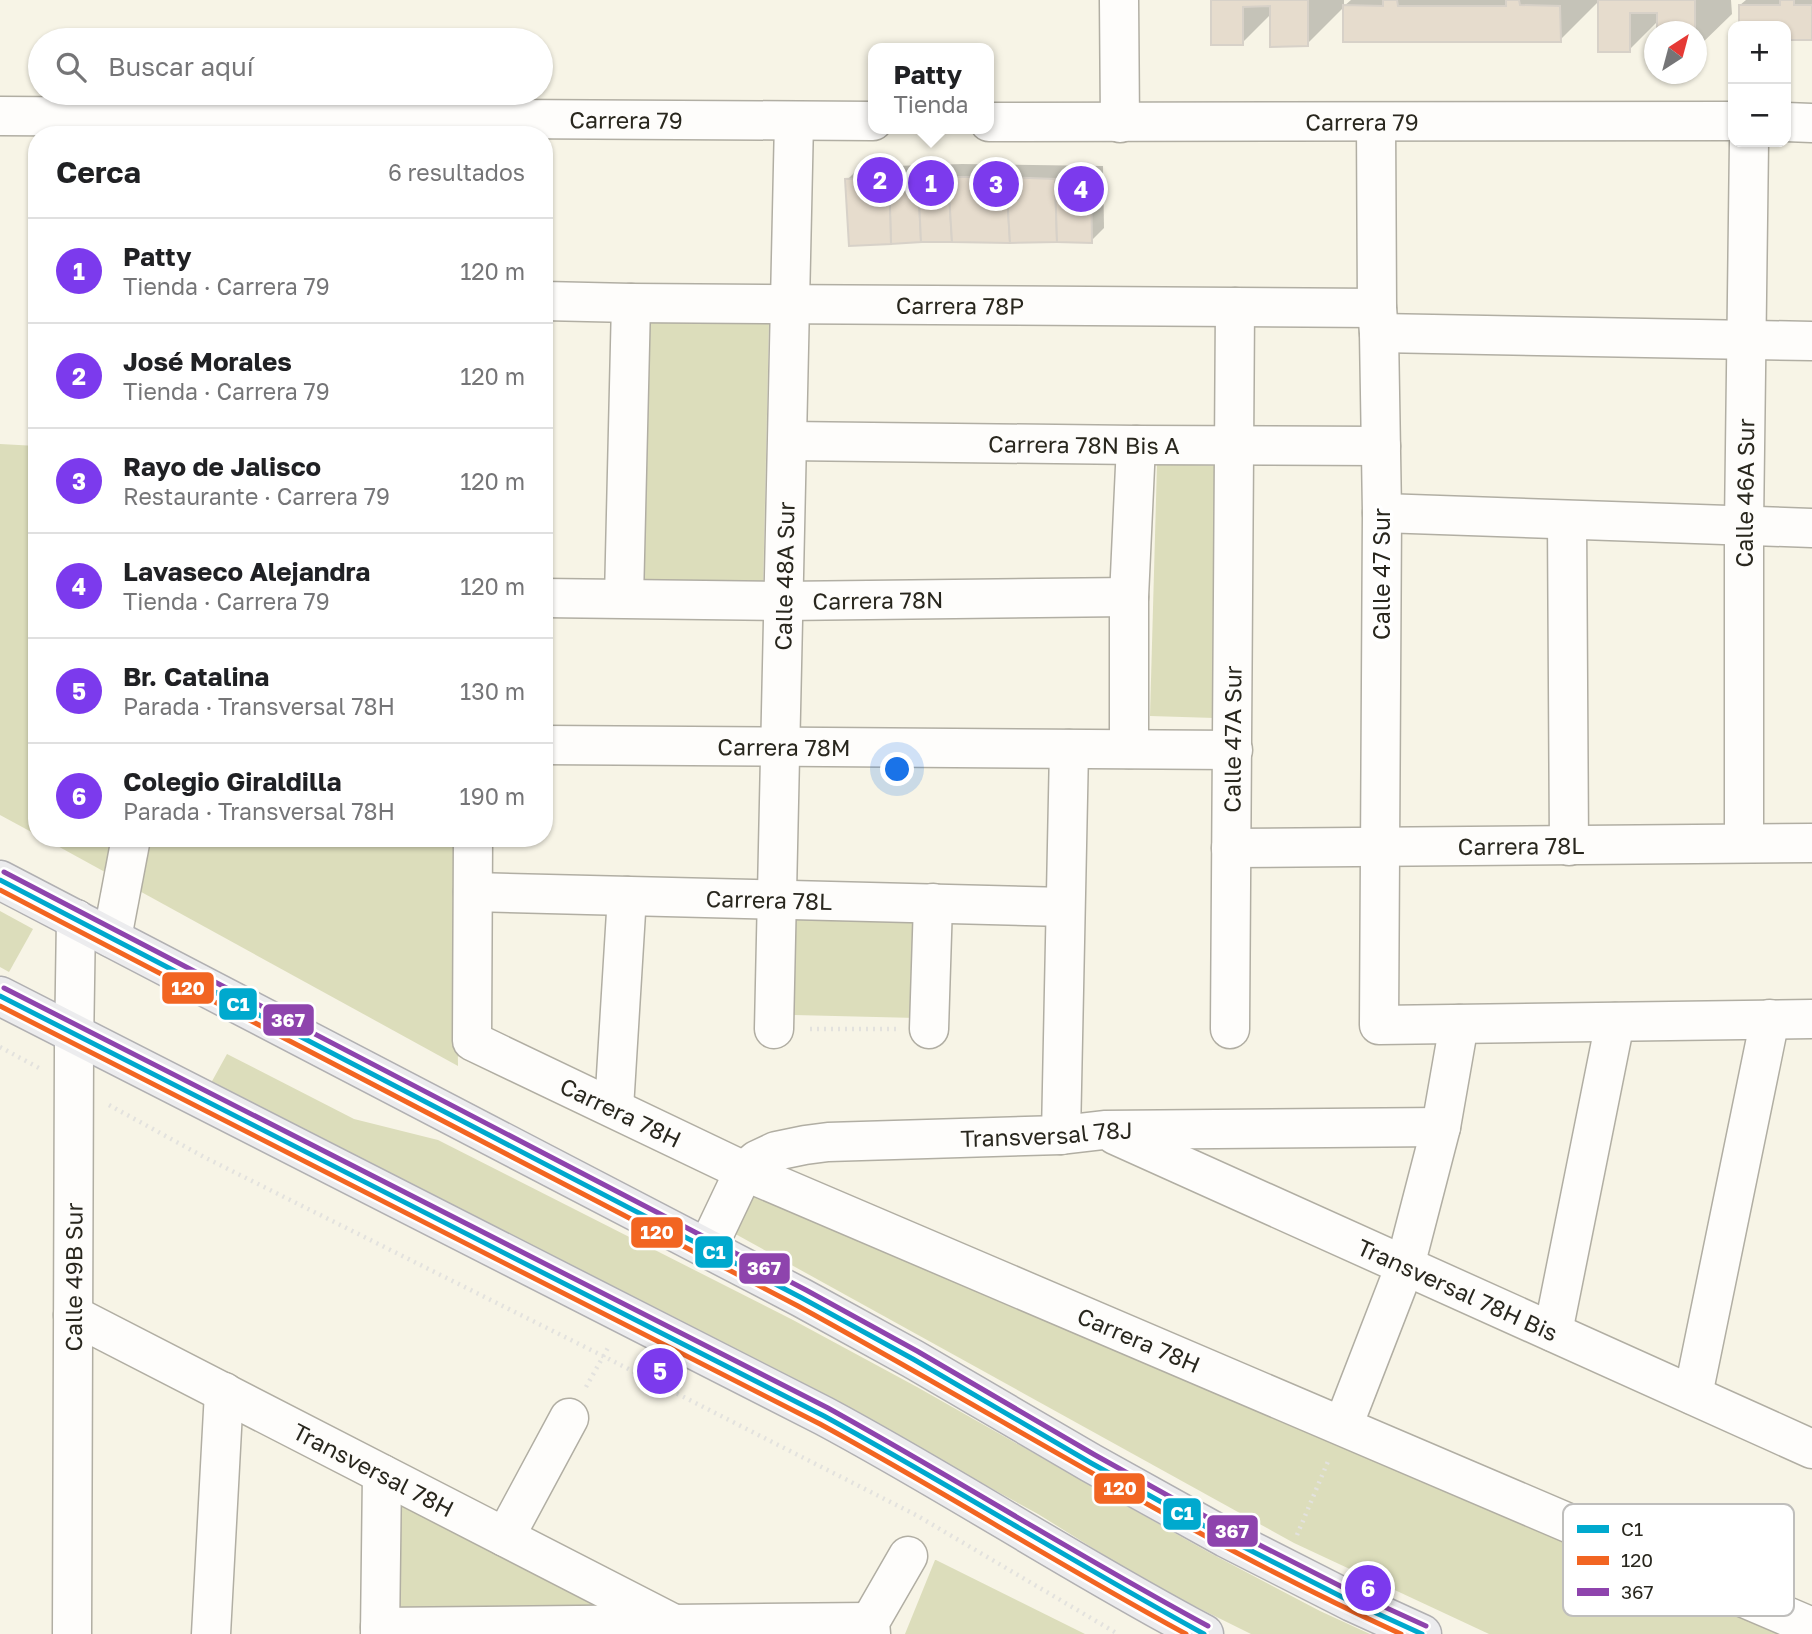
<!DOCTYPE html>
<html lang="es">
<meta charset="utf-8">
<style>
:root{--surface:#fff;--page:#f6f6f6;--text:#202124;--muted:#757577;--line:#e0e0e0;--accent:#7c3aed}
body{margin:0;font-family:"Golos Text",sans-serif;background:var(--page);color:var(--text)}
.controls{position:absolute;right:21px;top:21px;display:grid;overflow:hidden;border-radius:14px;box-shadow:0 2px 5px #0004}
.controls button{width:63px;height:63px;display:grid;place-items:center;padding:0;border:0;border-bottom:2px solid var(--line);background:var(--surface);color:var(--text);font:35px sans-serif}
.compass{position:absolute;left:1644px;top:21px;width:63px;height:63px;border-radius:50%;background:var(--surface);box-shadow:0 2px 5px #0004;rotate:36deg}
.you{position:absolute;left:898px;top:770px;width:24px;height:24px;margin:-18px;border:5px solid #fff;border-radius:50%;background:#1a73e8;box-shadow:0 0 0 10px #1a73e833}
.badge{display:grid;place-items:center;width:46px;height:46px;border-radius:50%;background:var(--accent);color:#fff;font-size:23px;font-weight:700}
.pin{position:absolute;translate:-50% -50%;border:4px solid #fff;box-shadow:0 2px 7px #0006}
.popup{position:absolute;left:868px;top:43px;width:126px;height:91px;box-sizing:border-box;display:grid;place-content:center;border-radius:14px;background:var(--surface);filter:drop-shadow(0 2px 5px #0005);font-size:23px;white-space:nowrap;color:var(--muted)}
.popup b{font-size:26px;color:var(--text)}
.popup::after{content:'';position:absolute;left:50%;top:100%;margin-left:-14px;border:14px solid transparent;border-top-color:var(--surface)}
.list{margin:0;padding:0;list-style:none}
h2{display:flex;justify-content:space-between;align-items:center;height:91px;margin:0;padding:0 28px;font-size:30px}
h2 small{font-size:23px;font-weight:400;color:var(--muted)}
.list li{display:grid;grid-template-columns:46px 1fr auto;gap:21px;align-items:center;box-sizing:border-box;height:105px;padding:0 28px;border-top:2px solid var(--line)}
.list b{display:block;font-size:26px;white-space:nowrap}
.list p{margin:0;font-size:23px;white-space:nowrap;color:var(--muted)}
.list em{font-size:23px;font-style:normal;color:var(--muted)}
.icon{flex:none;width:38px;height:38px;fill:none;stroke:currentColor;stroke-width:2;stroke-linecap:round;stroke-linejoin:round}
.map{position:relative;flex:none;width:1812px;height:1634px;overflow:hidden}
.search{position:absolute;background:var(--surface);box-shadow:0 2px 5px #0004;left:28px;top:28px;width:525px;height:77px;display:flex;align-items:center;gap:18px;box-sizing:border-box;padding:0 24px;border-radius:38px;color:var(--muted);font-size:26px}
.panel{position:absolute;background:var(--surface);box-shadow:0 2px 5px #0004;left:28px;top:126px;width:525px;height:721px;border-radius:28px}
.map>svg:first-child{display:block}
.green{fill:#dcddbb}
.shadow{fill:#0003}
.building{fill:#e6dccd;stroke:#d7d1c8;stroke-width:2}
.lines{fill:none;stroke-linecap:round;stroke-linejoin:round}
.minor-casing{stroke:#b1aea3;stroke-width:41}
.major-casing{stroke:#b1b0b2;stroke-width:41}
.path{stroke:#e3e2de;stroke-width:4.5;stroke-dasharray:2 5;stroke-linecap:butt}
.minor{stroke:#fefdfb;stroke-width:38}
.major{stroke:#ececee;stroke-width:38}
.bus-1-casing{stroke:#fff;stroke-width:10}
.bus-2-casing{stroke:#fff;stroke-width:10}
.bus-3-casing{stroke:#fff;stroke-width:10}
.bus-1{stroke:#00a9ce;stroke-width:5}
.bus-2{stroke:#f26522;stroke-width:5}
.bus-3{stroke:#8e44ad;stroke-width:5}
.labels{text-anchor:middle;dominant-baseline:central;stroke-width:7;stroke-linejoin:round;paint-order:stroke}
.street-label{font-size:23px;fill:#29271e;stroke:#fff}
.key{fill:#fff;stroke:#bfbebc;stroke-width:2}
.key-label{font-size:19px;fill:#29271e}
.line-badge{stroke:#fff;stroke-width:2.5}
.badge-label{font-size:19px;text-anchor:middle;font-weight:bold;fill:#fff}
</style>
<div class="map">
<svg width="1812" height="1634" viewBox="0 0 1812 1634">
<rect width="100%" height="100%" fill="#f7f4e6"/>
<g class="green">
<path d="M642 320 769 323 763 592 637 588Z"/>
<path d="M0 444 37 446V835L0 815Z"/>
<path d="M1157 464 1222 466 1215 718 1150 716Z"/>
<path d="M43 838H455L458 1066Z"/>
<path d="M0 911 33 929 9 972 0 967Z"/>
<path d="M796 915 919 917 917 1018 794 1015Z"/>
<path d="M227 1054 354 1119 438 1140 793 1320 917 1387 1210 1553 1320 1611 1370 1634H1251L1152 1585 1038 1514 769 1366 491 1230 211 1083Z"/>
<path d="M750 1189 1778 1634H1489L1294 1543 730 1231Z"/>
<path d="M396 1498 626 1610 395 1612Z"/>
<path d="M935 1560H936L1085 1634H905Z"/>
</g>
<g class="shadow">
<path d="M1213 0H1344V6L1351 0H1600L1560 40 1344 7 1307 44 1271 14 1242 43Z"/>
<path d="M1600 0H1731L1732 14 1696 49V32H1659V20L1629 50Z"/>
<path d="M1746 0H1812V39H1786V26H1741L1740 5Z"/>
<path d="M962 164 1103 166 1104 228 1091 241 847 180 860 167Z"/>
</g>
<g class="building">
<path d="M1211 0H1308V46L1270 47V6L1243 7V45H1211Z"/>
<path d="M1383 0H1397L1398 6H1506V0H1519L1520 5 1560 6 1561 42H1343V5L1383 6Z"/>
<path d="M1598 0H1695V32H1657V13H1630V52H1598Z"/>
<path d="M1780 0H1794V5H1812V40H1786V26H1739V5H1780Z"/>
<path d="M889 177 918 178 921 242 891 244Z"/>
<path d="M889 177 891 244 849 246 845 179Z"/>
<path d="M948 177 952 242H921L918 178Z"/>
<path d="M948 177H1006L1010 243 952 242Z"/>
<path d="M1006 177 1055 179 1057 242 1010 243Z"/>
<path d="M1055 179H1091L1092 243 1057 242Z"/>
</g>
<g class="lines">
<defs>
<g id="minor">
<path d="M1119 0 1120 123"/>
<path id="s1" d="M0 116 873 121"/>
<path id="s2" d="M989 122 1733 121"/>
<path d="M1786 122 1812 123"/>
<path d="M1376 123 1377 308 1379 333 1382 513 1379 1025 1812 1019"/>
<path id="s3" d="M544 301 631 303 1377 308"/>
<path d="M1379 333 1812 341"/>
<path id="s4" d="M788 441 1136 445 1381 446"/>
<path d="M1382 513 1812 528"/>
<path d="M1567 520 1569 846"/>
<path id="s5" d="M544 598 783 601 1129 597"/>
<path d="M624 598 631 303"/>
<path id="s6" d="M544 745 1233 750"/>
<path d="M1129 749V597L1136 445"/>
<path id="s7" d="M473 838 472 1041 744 1171 1812 1627"/>
<path id="s8" d="M1744 843V526L1749 142"/>
<path id="s9" d="M1231 848 1812 843"/>
<path id="s10" d="M473 892 1065 907"/>
<path d="M112 938 131 838"/>
<path id="s11" d="M774 1029 794 121"/>
<path d="M929 1029 933 903"/>
<path id="s12" d="M1230 1029 1235 307"/>
<path d="M614 1108 627 896"/>
<path d="M1061 1135 1069 749"/>
<path id="s13" d="M1115 1135 1812 1449"/>
<path id="s14" d="M707 1249 744 1171 757 1160 776 1151 805 1145 828 1142 1061 1135 1104 1130 1441 1127"/>
<path id="s15" d="M73 1315 674 1624"/>
<path d="M1553 1332 1615 1022"/>
<path d="M1693 1395 1770 1019"/>
<path d="M1343 1426 1405 1266 1441 1127 1459 1024"/>
<path d="M505 1537 569 1418"/>
<path d="M380 1627 870 1622"/>
<path id="s16" d="M72 1634 74 1047 76 919"/>
<path d="M211 1634 224 1392"/>
<path d="M380 1634 382 1474"/>
<path d="M871 1634 870 1622 908 1556"/>
</g>
<g id="major">
<path d="M0 880 802 1298 913 1359 1091 1463 1226 1538 1352 1602 1422 1634"/>
<path d="M0 996 824 1416C953 1485 1075 1566 1204 1634"/>
</g>
</defs>
<use href="#minor" class="minor-casing"/>
<use href="#major" class="major-casing"/>
<g class="path">
<path d="M810 1029H896"/>
<path d="M0 1047 39 1068"/>
<path d="M109 1105 204 1157 603 1356 916 1515 1118 1634"/>
<path d="M586 1387 609 1346"/>
<path d="M1297 1535 1329 1459"/>
</g>
<use href="#minor" class="minor"/>
<use href="#major" class="major"/>
<defs>
<g id="bus-1">
<path d="M0 880 802 1298 913 1359 1091 1463 1226 1538 1352 1602 1422 1634"/>
<path d="M0 996 824 1416C952 1486 1076 1564 1204 1634"/>
</g>
<g id="bus-2">
<path d="M0 890 798 1306C999 1416 1192 1539 1401 1634"/>
<path d="M0 1006 820 1424C943 1491 1062 1567 1186 1634"/>
</g>
<g id="bus-3">
<path d="M4 872 806 1290 917 1351 1095 1455 1230 1530 1356 1594 1426 1626"/>
<path d="M4 988 828 1408C956 1479 1080 1557 1208 1626"/>
</g>
</defs>
<use href="#bus-1" class="bus-1-casing"/>
<use href="#bus-2" class="bus-2-casing"/>
<use href="#bus-3" class="bus-3-casing"/>
<use href="#bus-1" class="bus-1"/>
<use href="#bus-2" class="bus-2"/>
<use href="#bus-3" class="bus-3"/>
</g>
<g class="labels">
<g class="street-label">
<text stroke="none"><textPath href="#s1" startOffset="626">Carrera 79</textPath></text>
<text stroke="none"><textPath href="#s2" startOffset="373">Carrera 79</textPath></text>
<text stroke="none"><textPath href="#s3" startOffset="416">Carrera 78P</textPath></text>
<text stroke="none"><textPath href="#s4" startOffset="296">Carrera 78N Bis A</textPath></text>
<text stroke="none"><textPath href="#s8" startOffset="350">Calle 46A Sur</textPath></text>
<text transform="translate(1381 574) rotate(-90)">Calle 47 Sur</text>
<text stroke="none"><textPath href="#s11" startOffset="453">Calle 48A Sur</textPath></text>
<text stroke="none"><textPath href="#s5" startOffset="334">Carrera 78N</textPath></text>
<text stroke="none"><textPath href="#s12" startOffset="290">Calle 47A Sur</textPath></text>
<text stroke="none"><textPath href="#s6" startOffset="240">Carrera 78M</textPath></text>
<text stroke="none"><textPath href="#s9" startOffset="290">Carrera 78L</textPath></text>
<text stroke="none"><textPath href="#s10" startOffset="296">Carrera 78L</textPath></text>
<text stroke="none"><textPath href="#s7" startOffset="368">Carrera 78H</textPath></text>
<text stroke="none"><textPath href="#s14" startOffset="396">Transversal 78J</textPath></text>
<text stroke="none"><textPath href="#s16" startOffset="357">Calle 49B Sur</textPath></text>
<text stroke="none"><textPath href="#s13" startOffset="376">Transversal 78H Bis</textPath></text>
<text stroke="none"><textPath href="#s7" startOffset="934">Carrera 78H</textPath></text>
<text stroke="none"><textPath href="#s15" startOffset="338">Transversal 78H</textPath></text>
</g>
</g>
<rect x="1563" y="1504" width="231" height="112" rx="10" class="key"/>
<rect x="1577" y="1525" width="32" height="8" fill="#00a9ce"/>
<rect x="1577" y="1556" width="32" height="9" fill="#f26522"/>
<rect x="1577" y="1588" width="32" height="8" fill="#8e44ad"/>
<g class="key-label">
<text x="1621" y="1536">C1</text>
<text x="1621" y="1567">120</text>
<text x="1621" y="1599">367</text>
</g>
<g class="line-badge">
<rect x="161" y="971" width="54" height="34" rx="7" fill="#f26522"/>
<rect x="218" y="987" width="40" height="34" rx="7" fill="#00a9ce"/>
<rect x="262" y="1003" width="53" height="34" rx="7" fill="#8e44ad"/>
<rect x="630" y="1216" width="54" height="33" rx="7" fill="#f26522"/>
<rect x="694" y="1235" width="40" height="34" rx="7" fill="#00a9ce"/>
<rect x="738" y="1252" width="53" height="33" rx="7" fill="#8e44ad"/>
<rect x="1093" y="1472" width="53" height="33" rx="7" fill="#f26522"/>
<rect x="1162" y="1497" width="40" height="34" rx="7" fill="#00a9ce"/>
<rect x="1206" y="1514" width="53" height="34" rx="7" fill="#8e44ad"/>
</g>
<g class="badge-label">
<text x="188" y="995">120</text>
<text x="238" y="1011">C1</text>
<text x="288" y="1027">367</text>
<text x="657" y="1239">120</text>
<text x="714" y="1259">C1</text>
<text x="764" y="1275">367</text>
<text x="1120" y="1495">120</text>
<text x="1182" y="1520">C1</text>
<text x="1232" y="1538">367</text>
</g>
</svg>
<div class="controls">
<button>+</button>
<button>−</button>
</div>
<svg class="compass" viewBox="-18 -18 36 36"><path d="M0-13l5 13h-10z" fill="#e53935"/><path d="M0 13l5-13h-10z" fill="#757577"/></svg>
<div class="you"></div>
<div class="pin badge" style="left:931px;top:183px">1</div>
<div class="popup"><b>Patty</b>Tienda</div>
<div class="pin badge" style="left:880px;top:180px">2</div>
<div class="pin badge" style="left:996px;top:184px">3</div>
<div class="pin badge" style="left:1081px;top:189px">4</div>
<div class="pin badge" style="left:660px;top:1371px">5</div>
<div class="pin badge" style="left:1368px;top:1588px">6</div>
<div class="search"><svg class="icon" aria-label="search" viewBox="0 0 24 24"><circle cx="10" cy="10" r="6"/><path d="M15 15l6 6"/></svg>Buscar aquí</div>
<section class="panel">
<h2>Cerca<small>6 resultados</small></h2>
<ul class="list">
<li><span class="badge">1</span><div><b>Patty</b><p>Tienda · Carrera 79</p></div><em>120 m</em></li>
<li><span class="badge">2</span><div><b>José Morales</b><p>Tienda · Carrera 79</p></div><em>120 m</em></li>
<li><span class="badge">3</span><div><b>Rayo de Jalisco</b><p>Restaurante · Carrera 79</p></div><em>120 m</em></li>
<li><span class="badge">4</span><div><b>Lavaseco Alejandra</b><p>Tienda · Carrera 79</p></div><em>120 m</em></li>
<li><span class="badge">5</span><div><b>Br. Catalina</b><p>Parada · Transversal 78H</p></div><em>130 m</em></li>
<li><span class="badge">6</span><div><b>Colegio Giraldilla</b><p>Parada · Transversal 78H</p></div><em>190 m</em></li>
</ul>
</section>
</div>
